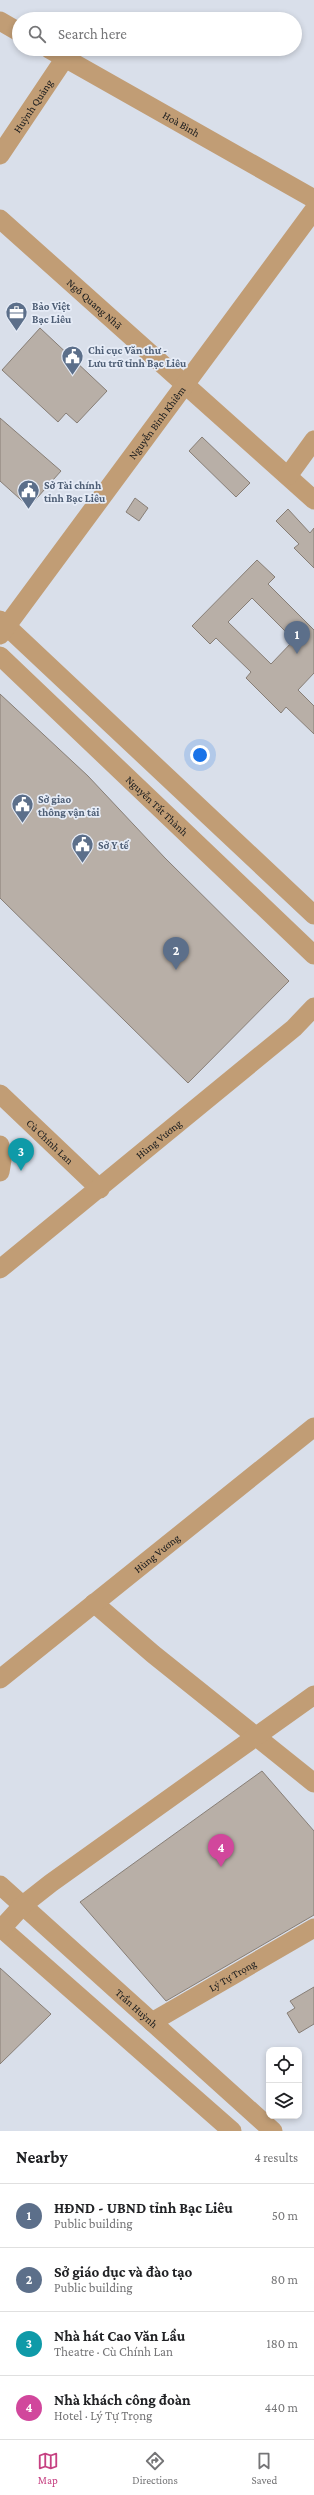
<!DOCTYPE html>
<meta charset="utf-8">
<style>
:root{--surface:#fff;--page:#f2f2f2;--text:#202124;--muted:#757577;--line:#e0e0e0;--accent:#c64182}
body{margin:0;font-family:"Crimson Pro",serif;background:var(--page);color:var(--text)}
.controls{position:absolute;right:12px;bottom:12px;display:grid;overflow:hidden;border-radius:8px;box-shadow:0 2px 6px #0003}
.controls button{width:36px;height:36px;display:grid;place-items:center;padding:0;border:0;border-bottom:1px solid var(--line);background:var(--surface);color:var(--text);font:20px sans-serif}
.you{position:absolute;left:200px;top:755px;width:14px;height:14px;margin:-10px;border:3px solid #fff;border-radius:50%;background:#1a73e8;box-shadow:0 0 0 6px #1a73e833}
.badge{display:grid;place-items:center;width:26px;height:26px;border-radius:50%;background:var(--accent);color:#fff;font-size:13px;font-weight:700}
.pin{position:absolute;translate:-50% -33px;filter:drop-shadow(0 1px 2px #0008)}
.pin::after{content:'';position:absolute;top:21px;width:14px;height:12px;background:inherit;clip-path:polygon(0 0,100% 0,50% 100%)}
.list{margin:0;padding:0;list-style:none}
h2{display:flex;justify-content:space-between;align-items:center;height:52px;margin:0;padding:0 16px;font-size:17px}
h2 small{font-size:13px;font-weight:400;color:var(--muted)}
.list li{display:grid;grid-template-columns:26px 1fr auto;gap:12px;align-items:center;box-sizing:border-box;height:64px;padding:0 16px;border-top:1px solid var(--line)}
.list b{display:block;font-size:15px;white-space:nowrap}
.list p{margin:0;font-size:13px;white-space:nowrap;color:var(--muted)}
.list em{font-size:13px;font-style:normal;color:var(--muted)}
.icon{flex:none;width:22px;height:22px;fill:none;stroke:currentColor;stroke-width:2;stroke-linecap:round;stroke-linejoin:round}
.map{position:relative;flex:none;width:314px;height:2131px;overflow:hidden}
.search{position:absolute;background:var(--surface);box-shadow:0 2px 6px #0003;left:12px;right:12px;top:12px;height:44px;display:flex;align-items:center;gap:10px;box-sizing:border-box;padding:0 14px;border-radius:22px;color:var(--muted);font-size:15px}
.sheet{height:308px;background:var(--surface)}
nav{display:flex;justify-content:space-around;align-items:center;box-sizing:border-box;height:56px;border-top:1px solid var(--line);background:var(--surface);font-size:11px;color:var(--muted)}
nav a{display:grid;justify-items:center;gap:2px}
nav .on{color:var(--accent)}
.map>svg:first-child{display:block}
.building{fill:#b8afa7;stroke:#877e76;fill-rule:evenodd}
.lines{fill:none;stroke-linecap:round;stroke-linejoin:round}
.minor{stroke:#c19d75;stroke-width:19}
.labels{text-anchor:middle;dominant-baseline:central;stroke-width:3.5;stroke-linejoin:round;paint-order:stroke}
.street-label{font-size:11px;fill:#16191c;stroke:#e6ecf7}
.service-label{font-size:11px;font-weight:bold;fill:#4e5e75;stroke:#e6ecf7;text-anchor:start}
</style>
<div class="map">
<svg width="314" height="2131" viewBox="0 0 314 2131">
<rect width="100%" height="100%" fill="#d9dfea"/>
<g class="building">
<path d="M40 328 107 391 77 423 66 413 58 422 2 370Z"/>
<path d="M0 418 61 471 29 507 0 481Z"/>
<path d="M202 437 250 483 236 497 189 451Z"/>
<path d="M135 498 148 508 139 521 126 512Z"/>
<path d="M288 509 310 533 314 528V568L294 548 299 544 276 521Z"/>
<path d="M257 560 275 577 268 584 314 630V673L298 690 314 706V734L286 707 281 713 246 678 251 672 216 638 210 644 192 626ZM252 598 294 640 271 664 228 622Z"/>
<path d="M0 694 88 776 165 858 289 981 188 1083 0 898Z"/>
<path d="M262 1771 314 1831V1915L166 2001 80 1902Z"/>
<path d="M0 1968 51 2014 0 2064Z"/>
<path d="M314 1987V2024L299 2033 287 2013 295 2008 290 2001Z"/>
</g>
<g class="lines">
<g class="minor">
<path d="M0 21 19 32"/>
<path id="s1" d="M49 49 314 199"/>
<path id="s2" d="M0 155 65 58"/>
<path id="s3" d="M0 219 314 500"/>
<path d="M288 476 314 440"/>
<path d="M0 620 314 915"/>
<path id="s4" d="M0 635 314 210"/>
<path id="s5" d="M0 656 314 955"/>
<path id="s6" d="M0 1094 100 1189"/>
<path d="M0 1145 2 1160 0 1172"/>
<path id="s7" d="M0 1269 294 1028 314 1007"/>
<path d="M94 1603 153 1654 314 1783"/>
<path id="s8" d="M0 1679 314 1427"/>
<path id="s9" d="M0 1885 273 2131"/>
<path d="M0 1927 232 2131"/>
<path d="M2 1928 23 1905 51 1883 314 1695"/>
<path id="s10" d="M152 2022 314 1928"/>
</g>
</g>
<defs>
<symbol id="office-pin" viewBox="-11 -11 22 30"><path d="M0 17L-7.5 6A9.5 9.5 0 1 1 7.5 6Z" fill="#5c6f8a" stroke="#e6ecf7"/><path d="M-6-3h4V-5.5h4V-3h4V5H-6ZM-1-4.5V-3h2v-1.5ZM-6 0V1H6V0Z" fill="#fff"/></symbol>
<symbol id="civic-pin" viewBox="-11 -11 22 30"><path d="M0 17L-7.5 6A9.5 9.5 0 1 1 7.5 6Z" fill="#5c6f8a" stroke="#e6ecf7"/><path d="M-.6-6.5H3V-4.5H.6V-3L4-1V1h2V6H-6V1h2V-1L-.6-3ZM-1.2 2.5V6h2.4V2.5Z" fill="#fff"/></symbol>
</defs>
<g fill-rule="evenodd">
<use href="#office-pin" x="4" y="300" width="25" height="34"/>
<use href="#civic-pin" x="60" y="344" width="25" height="34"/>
<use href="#civic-pin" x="16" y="478" width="25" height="34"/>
<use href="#civic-pin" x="10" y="792" width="25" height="34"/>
<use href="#civic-pin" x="70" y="832" width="25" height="34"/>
</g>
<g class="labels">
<g class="street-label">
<text stroke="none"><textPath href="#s2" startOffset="59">Huỳnh Quảng</textPath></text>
<text stroke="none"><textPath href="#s1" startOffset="152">Hoà Bình</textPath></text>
<text stroke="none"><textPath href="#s3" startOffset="127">Ngô Quang Nhã</textPath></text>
<text stroke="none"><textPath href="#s4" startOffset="264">Nguyễn Bỉnh Khiêm</textPath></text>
<text stroke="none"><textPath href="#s5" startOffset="217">Nguyễn Tất Thành</textPath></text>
<text stroke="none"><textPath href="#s7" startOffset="205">Hùng Vương</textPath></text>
<text stroke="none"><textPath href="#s6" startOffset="69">Cù Chính Lan</textPath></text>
<text stroke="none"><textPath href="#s8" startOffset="201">Hùng Vương</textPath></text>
<text stroke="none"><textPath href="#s10" startOffset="93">Lý Tự Trọng</textPath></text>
<text stroke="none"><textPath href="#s9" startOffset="184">Trần Huỳnh</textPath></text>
</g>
<g class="service-label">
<text x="32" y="306">Bảo Việt<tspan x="32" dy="13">Bạc Liêu</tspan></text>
<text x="88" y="350">Chi cục Văn thư -<tspan x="88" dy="13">Lưu trữ tỉnh Bạc Liêu</tspan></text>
<text x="44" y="485">Sở Tài chính<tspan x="44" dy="13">tỉnh Bạc Liêu</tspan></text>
<text x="38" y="799">Sở giao<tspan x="38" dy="13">thông vận tải</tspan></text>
<text x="98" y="845">Sở Y tế</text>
</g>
</g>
</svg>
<div class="controls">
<button><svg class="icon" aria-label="locate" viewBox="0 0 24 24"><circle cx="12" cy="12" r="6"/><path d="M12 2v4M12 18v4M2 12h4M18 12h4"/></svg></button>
<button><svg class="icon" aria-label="layers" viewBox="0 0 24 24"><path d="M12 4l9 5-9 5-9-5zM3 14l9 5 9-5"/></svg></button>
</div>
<div class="you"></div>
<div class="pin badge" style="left:297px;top:654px;background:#5c6f8a">1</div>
<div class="pin badge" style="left:176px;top:970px;background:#5c6f8a">2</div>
<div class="pin badge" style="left:21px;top:1171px;background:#0f9aa8">3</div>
<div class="pin badge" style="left:221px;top:1867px;background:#d1479c">4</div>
<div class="search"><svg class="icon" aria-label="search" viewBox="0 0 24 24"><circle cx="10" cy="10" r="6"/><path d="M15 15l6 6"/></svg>Search here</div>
</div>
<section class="sheet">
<h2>Nearby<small>4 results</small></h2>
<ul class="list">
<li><span class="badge" style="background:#5c6f8a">1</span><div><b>HĐND - UBND tỉnh Bạc Liêu</b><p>Public building</p></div><em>50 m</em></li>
<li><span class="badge" style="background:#5c6f8a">2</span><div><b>Sở giáo dục và đào tạo</b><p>Public building</p></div><em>80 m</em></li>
<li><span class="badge" style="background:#0f9aa8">3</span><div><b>Nhà hát Cao Văn Lầu</b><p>Theatre · Cù Chính Lan</p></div><em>180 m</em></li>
<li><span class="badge" style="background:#d1479c">4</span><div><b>Nhà khách công đoàn</b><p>Hotel · Lý Tự Trọng</p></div><em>440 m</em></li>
</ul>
</section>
<nav>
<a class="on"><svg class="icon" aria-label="map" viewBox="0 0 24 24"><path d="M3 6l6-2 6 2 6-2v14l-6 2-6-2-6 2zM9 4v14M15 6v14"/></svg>Map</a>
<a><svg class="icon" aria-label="directions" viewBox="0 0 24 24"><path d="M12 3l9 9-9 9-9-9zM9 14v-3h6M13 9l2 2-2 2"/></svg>Directions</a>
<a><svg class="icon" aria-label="saved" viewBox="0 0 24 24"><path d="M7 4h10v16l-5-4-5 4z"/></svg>Saved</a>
</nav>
